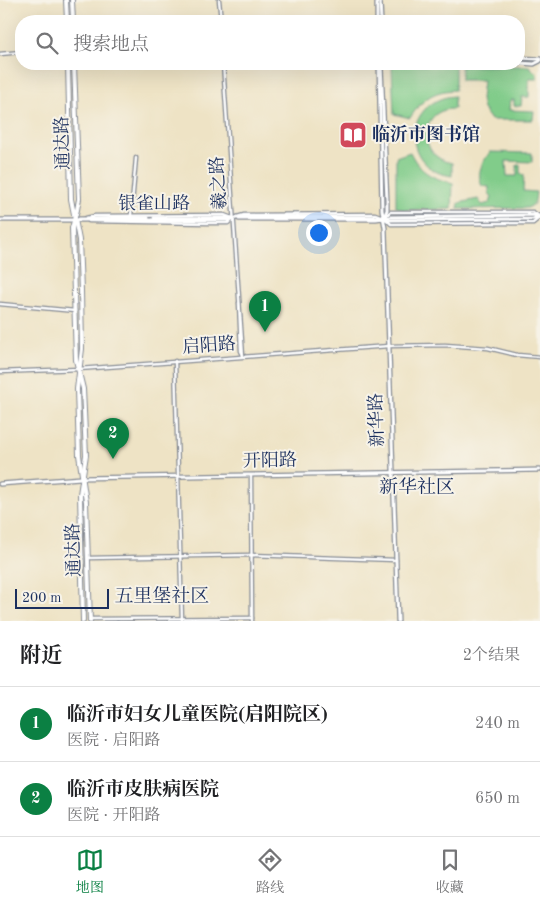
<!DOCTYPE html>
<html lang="zh">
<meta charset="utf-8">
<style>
:root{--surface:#fff;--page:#f2f2f2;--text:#202124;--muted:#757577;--line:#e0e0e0;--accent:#0b8043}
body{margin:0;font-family:"Old Standard TT","Noto Serif SC",serif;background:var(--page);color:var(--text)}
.scale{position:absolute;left:15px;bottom:12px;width:94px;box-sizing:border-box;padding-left:5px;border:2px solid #1b2f5e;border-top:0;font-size:14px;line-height:18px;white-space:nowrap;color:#1b2f5e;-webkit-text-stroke:4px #f7f3e8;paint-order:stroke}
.you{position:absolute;left:318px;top:232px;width:18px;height:18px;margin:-12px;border:4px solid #fff;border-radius:50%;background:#1a73e8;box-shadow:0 0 0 8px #1a73e833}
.badge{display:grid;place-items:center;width:32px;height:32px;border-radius:50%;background:var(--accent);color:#fff;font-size:16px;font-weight:700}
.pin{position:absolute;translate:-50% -41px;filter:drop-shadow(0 1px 2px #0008)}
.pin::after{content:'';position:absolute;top:26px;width:18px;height:15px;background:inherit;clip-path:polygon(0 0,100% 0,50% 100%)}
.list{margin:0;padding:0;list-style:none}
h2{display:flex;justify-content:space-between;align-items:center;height:65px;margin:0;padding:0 20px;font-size:21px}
h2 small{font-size:16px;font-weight:400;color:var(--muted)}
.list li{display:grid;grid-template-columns:32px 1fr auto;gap:15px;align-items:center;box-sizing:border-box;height:75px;padding:0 20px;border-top:1px solid var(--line)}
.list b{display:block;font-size:19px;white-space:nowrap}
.list p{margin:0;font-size:16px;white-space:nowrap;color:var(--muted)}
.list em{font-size:16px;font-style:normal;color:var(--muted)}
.icon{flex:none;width:28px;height:28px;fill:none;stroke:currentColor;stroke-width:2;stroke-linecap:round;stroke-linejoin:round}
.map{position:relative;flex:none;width:540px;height:621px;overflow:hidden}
.search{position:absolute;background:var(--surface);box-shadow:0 5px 20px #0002;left:15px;right:15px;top:15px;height:55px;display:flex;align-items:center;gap:12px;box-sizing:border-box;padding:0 18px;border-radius:20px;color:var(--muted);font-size:19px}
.sheet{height:215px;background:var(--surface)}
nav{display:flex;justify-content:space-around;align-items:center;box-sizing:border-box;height:70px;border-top:1px solid var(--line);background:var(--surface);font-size:14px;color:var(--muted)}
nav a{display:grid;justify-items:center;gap:2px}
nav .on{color:var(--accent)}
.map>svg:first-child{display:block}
.green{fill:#81cc8a;stroke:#4e7e74}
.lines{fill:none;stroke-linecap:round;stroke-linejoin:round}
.street-casing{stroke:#848992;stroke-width:5}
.secondary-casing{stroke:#848992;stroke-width:5.5}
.primary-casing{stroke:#848992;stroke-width:6}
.street{stroke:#fff;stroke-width:2.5}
.secondary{stroke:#fff;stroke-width:3}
.primary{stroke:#fff;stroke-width:4}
.labels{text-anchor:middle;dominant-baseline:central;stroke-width:4;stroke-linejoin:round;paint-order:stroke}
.poi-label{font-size:18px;font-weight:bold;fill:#1b2f5e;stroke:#f7f3e8;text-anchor:start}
.street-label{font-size:18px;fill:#1b2f5e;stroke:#f7f3e8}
.neighbourhood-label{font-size:19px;fill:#1b2f5e;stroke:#f7f3e8}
</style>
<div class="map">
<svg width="540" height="621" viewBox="0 0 540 621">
<rect width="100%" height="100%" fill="#f7f3e8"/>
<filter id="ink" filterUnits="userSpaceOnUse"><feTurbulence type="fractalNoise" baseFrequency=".02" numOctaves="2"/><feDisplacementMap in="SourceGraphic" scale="10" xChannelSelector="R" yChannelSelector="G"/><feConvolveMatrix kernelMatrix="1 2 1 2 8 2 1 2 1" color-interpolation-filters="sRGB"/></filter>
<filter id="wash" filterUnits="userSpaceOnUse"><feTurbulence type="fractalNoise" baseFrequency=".0096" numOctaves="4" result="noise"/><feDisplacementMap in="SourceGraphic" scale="20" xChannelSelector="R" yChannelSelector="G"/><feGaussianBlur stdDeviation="1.12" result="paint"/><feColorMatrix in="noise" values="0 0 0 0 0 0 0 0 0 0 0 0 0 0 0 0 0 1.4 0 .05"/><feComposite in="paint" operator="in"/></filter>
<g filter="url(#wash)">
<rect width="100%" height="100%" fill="#eee3c5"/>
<g class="green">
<path d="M394 64 455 66V90C431 91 422 100 410 118L394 114 392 68Z"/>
<path d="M461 66H529L537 74V79H529V97H522L521 106H514V100H510L509 110 534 111 533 120H491L483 109 481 99 483 80H461Z"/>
<path d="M454 96V109C419 108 416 157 452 163V176C447 175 441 174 437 172 398 152 412 99 454 96Z"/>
<path d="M410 152C420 172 431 178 453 183L452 209 404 210 396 207V157Z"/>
<path d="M490 152 532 153V162L506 161 507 176H517V165H520V173L524 175 523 191 536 192C535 200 536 205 527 208L458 209 459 203 478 199 482 205 490 203 492 197 489 193V187L482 186C476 173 482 163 490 152Z"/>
</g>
</g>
<g filter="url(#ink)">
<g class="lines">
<defs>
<g id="street">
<path d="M219 0 221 21"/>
<path d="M0 54 21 52"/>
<path d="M223 64 243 356"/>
<path d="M131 215 136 158"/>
<path d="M237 217 244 215 375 214 383 217"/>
<path d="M385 217 390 212H533L539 216"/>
<path d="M86 218 95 216 224 215 232 218"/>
<path d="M387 220 391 224 533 223 539 218"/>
<path d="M89 221 208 223H228L232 219"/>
<path d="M239 303 241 351 243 355"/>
<path d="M0 304 75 311"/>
<path d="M175 361 182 621"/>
<path d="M0 372 79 369 389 346 445 345 488 348 517 355 540 357"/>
<path d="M251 476 252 621"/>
<path d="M88 558 251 555 396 560"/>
<path d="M90 619 252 618"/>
</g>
<g id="secondary">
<path d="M377 0V21"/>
<path d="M380 0 381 21"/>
<path d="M519 58 540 59"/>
<path d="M519 63 534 64 540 61"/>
<path d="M379 64 382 210 385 228 398 621"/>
<path d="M381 64 387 200V210L384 217"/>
<path d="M154 218H233"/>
<path d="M79 219 148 218"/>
<path d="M239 219H376L390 217 533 215 540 217"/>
<path d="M0 220H227L241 217H375L390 220 533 219 540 217"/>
<path d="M0 484 81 478 540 470"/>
</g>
<g id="primary">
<path d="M66 0 67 21"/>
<path d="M72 0 73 21"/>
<path d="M68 64 71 199 79 240 81 290 82 349 77 389 79 455 86 502 90 621"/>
<path d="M74 64 79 199 77 210 72 228 76 360 83 389 86 455 80 494 83 621"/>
</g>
</defs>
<use href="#street" class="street-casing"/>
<use href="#secondary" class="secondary-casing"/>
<use href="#primary" class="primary-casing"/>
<use href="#street" class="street"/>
<use href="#secondary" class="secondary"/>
<use href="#primary" class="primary"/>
</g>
</g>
<defs>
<symbol id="library-square" viewBox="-11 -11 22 22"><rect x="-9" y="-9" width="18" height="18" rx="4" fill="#d1495b" stroke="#f7f3e8"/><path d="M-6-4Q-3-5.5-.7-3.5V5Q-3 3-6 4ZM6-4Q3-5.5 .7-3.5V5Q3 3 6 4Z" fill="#fff"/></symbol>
</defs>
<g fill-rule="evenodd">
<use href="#library-square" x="337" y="119" width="32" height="32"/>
</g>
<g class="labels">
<g class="poi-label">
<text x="372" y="135">临沂市图书馆</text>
</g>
<g class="street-label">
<text transform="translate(63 143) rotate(-92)">通达路</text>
<text transform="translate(219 183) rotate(-94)">羲之路</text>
<text x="154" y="204">银雀山路</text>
<text transform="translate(209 346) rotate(-4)">启阳路</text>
<text transform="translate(377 420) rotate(-92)">新华路</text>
<text transform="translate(270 461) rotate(-1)">开阳路</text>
<text transform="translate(74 550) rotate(-92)">通达路</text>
</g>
<g class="neighbourhood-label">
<text x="417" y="488">新华社区</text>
<text x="162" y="597">五里堡社区</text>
</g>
</g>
</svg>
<div class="scale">200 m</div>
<div class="you"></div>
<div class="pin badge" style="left:265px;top:332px">1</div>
<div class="pin badge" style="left:113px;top:459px">2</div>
<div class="search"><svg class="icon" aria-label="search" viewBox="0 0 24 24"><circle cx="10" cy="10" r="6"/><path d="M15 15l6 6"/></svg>搜索地点</div>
</div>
<section class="sheet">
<h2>附近<small>2个结果</small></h2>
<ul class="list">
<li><span class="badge">1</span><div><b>临沂市妇女儿童医院(启阳院区)</b><p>医院 · 启阳路</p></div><em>240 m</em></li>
<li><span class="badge">2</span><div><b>临沂市皮肤病医院</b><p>医院 · 开阳路</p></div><em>650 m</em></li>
</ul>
</section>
<nav>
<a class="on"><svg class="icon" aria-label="map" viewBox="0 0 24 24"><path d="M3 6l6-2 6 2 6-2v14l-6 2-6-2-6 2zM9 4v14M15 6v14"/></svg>地图</a>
<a><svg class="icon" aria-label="directions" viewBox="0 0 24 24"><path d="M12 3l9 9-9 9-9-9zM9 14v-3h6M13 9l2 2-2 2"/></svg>路线</a>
<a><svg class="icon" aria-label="saved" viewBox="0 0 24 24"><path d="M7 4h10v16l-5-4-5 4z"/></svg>收藏</a>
</nav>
